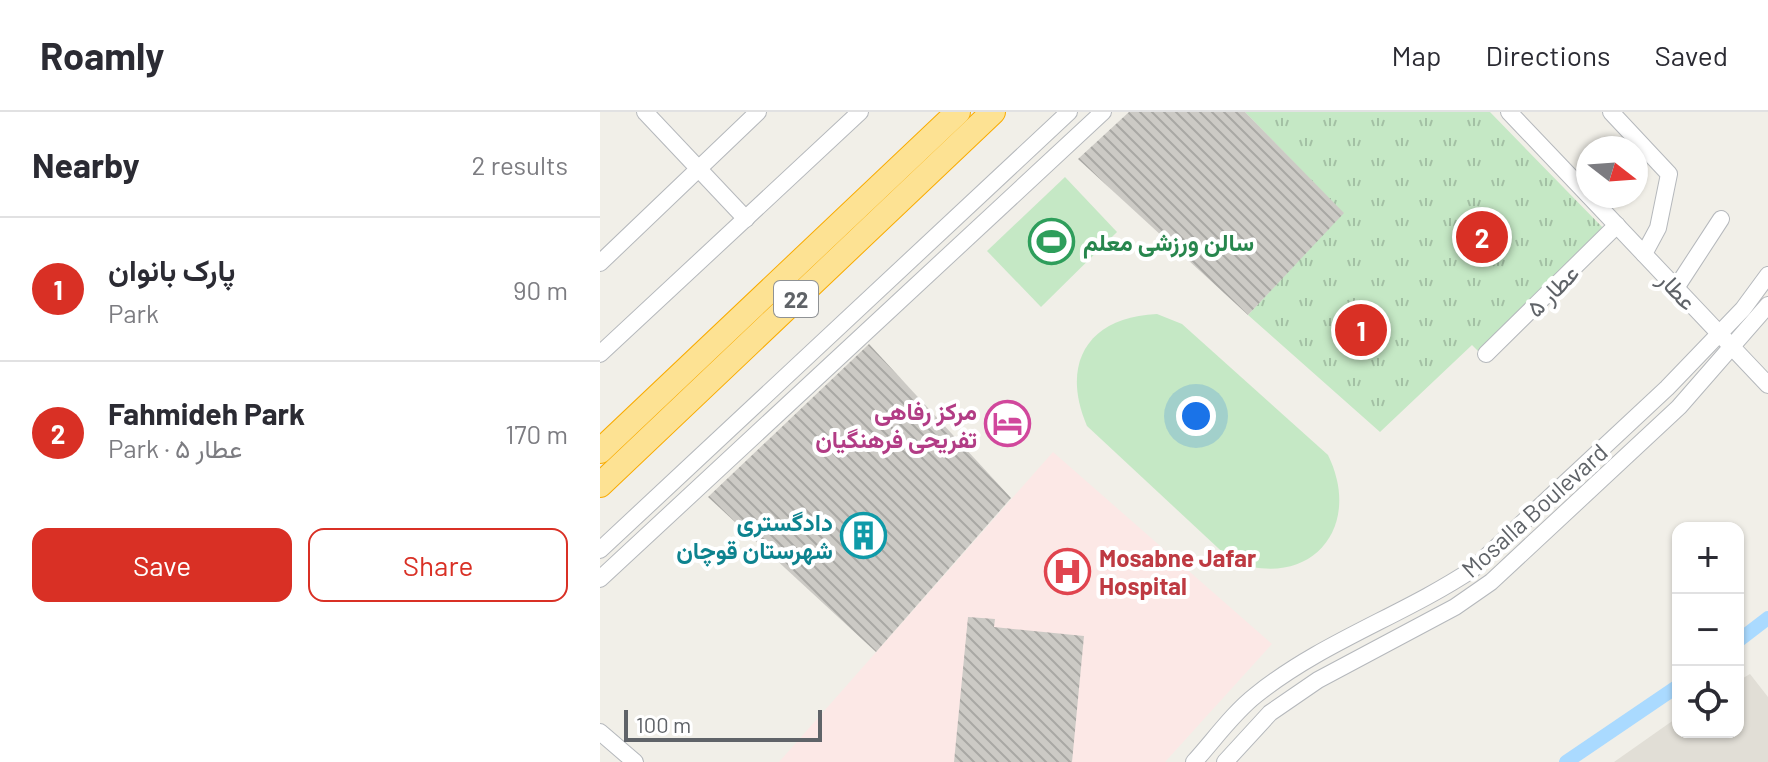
<!DOCTYPE html>
<meta charset="utf-8">
<style>
:root{--surface:#fff;--page:#f2f2f3;--text:#2b2b33;--muted:#7c7c81;--line:#e1e1e2;--accent:#d93025}
body{margin:0;font-family:Barlow,Vazirmatn,sans-serif;background:var(--page);color:var(--text)}
.controls{position:absolute;right:24px;bottom:24px;display:grid;overflow:hidden;border-radius:16px;box-shadow:0 2px 6px #0004}
.controls button{width:72px;height:72px;display:grid;place-items:center;padding:0;border:0;border-bottom:2px solid var(--line);background:var(--surface);color:var(--text);font:40px sans-serif}
.compass{position:absolute;left:976px;top:24px;width:72px;height:72px;border-radius:50%;background:var(--surface);box-shadow:0 2px 6px #0004;rotate:107deg}
.scale{position:absolute;left:24px;bottom:20px;width:198px;box-sizing:border-box;padding-left:8px;border:4px solid #5f6368;border-top:0;font-size:22px;line-height:28px;white-space:nowrap;color:#5f6368;-webkit-text-stroke:6px #fff;paint-order:stroke}
.you{position:absolute;left:596px;top:304px;width:28px;height:28px;margin:-20px;border:6px solid #fff;border-radius:50%;background:#1a73e8;box-shadow:0 0 0 12px #1a73e833}
.badge{display:grid;place-items:center;width:52px;height:52px;border-radius:50%;background:var(--accent);color:#fff;font-size:26px;font-weight:700}
.pin{position:absolute;translate:-50% -50%;border:4px solid #fff;box-shadow:0 2px 8px #0006}
.list{margin:0;padding:0;list-style:none}
h2{display:flex;justify-content:space-between;align-items:center;height:104px;margin:0;padding:0 32px;font-size:34px}
h2 small{font-size:26px;font-weight:400;color:var(--muted)}
.list li{display:grid;grid-template-columns:52px 1fr auto;gap:24px;align-items:center;box-sizing:border-box;height:144px;padding:0 32px;border-top:2px solid var(--line)}
.list b{display:block;font-size:30px;white-space:nowrap}
.list p{margin:0;font-size:26px;white-space:nowrap;color:var(--muted)}
.list em{font-size:26px;font-style:normal;color:var(--muted)}
.actions{display:flex;gap:16px;padding:24px 32px}
.actions a{flex:1;padding:18px 0;border:2px solid var(--accent);border-radius:16px;text-align:center;font-size:28px;color:var(--accent)}
.actions .main{background:var(--accent);color:#fff}
.icon{flex:none;width:44px;height:44px;fill:none;stroke:currentColor;stroke-width:2;stroke-linecap:round;stroke-linejoin:round}
.map{position:relative;flex:none;width:1168px;height:650px;overflow:hidden}
header{display:flex;align-items:center;gap:48px;box-sizing:border-box;height:112px;padding:0 40px;background:var(--surface);border-bottom:2px solid var(--line)}
header strong{font-size:38px}
nav{display:flex;gap:44px;margin-inline-start:auto;font-size:28px}
main{display:flex}
aside{flex:1;background:var(--surface)}
.map>svg:first-child{display:block}
.education{fill:#e1ded6}
.medical{fill:#fce8e6}
.grass{fill:url(#grass-tufts)}
.pitch{fill:#c5e8c5}
.lines{fill:none;stroke-linecap:round;stroke-linejoin:round}
.canal{stroke:#aadaff;stroke-width:14}
.building{fill:url(#building-back-hatch)}
.minor-casing{stroke:#b5b8bc;stroke-width:18}
.highway-casing{stroke:#f9ab00;stroke-width:26}
.minor{stroke:#fff;stroke-width:16}
.highway{stroke:#fde293;stroke-width:24}
.labels{text-anchor:middle;dominant-baseline:central;stroke-width:8;stroke-linejoin:round;paint-order:stroke}
.shield{fill:#fff;stroke:#8f9295;stroke-width:2}
.shield-label{font-size:22px;font-weight:bold;fill:#5f6368}
.leisure-label{font-size:24px;font-weight:bold;fill:#27864d;stroke:#fff;text-anchor:start}
.street-label{font-size:24px;fill:#5f6368;stroke:#fff}
.hotel-label{font-size:24px;font-weight:bold;fill:#b23c85;stroke:#fff;text-anchor:end}
.culture-label{font-size:24px;font-weight:bold;fill:#0d838f;stroke:#fff;text-anchor:end}
.health-label{font-size:24px;font-weight:bold;fill:#be3a42;stroke:#fff;text-anchor:start}
</style>
<header>
<strong>Roamly</strong>
<nav><a>Map</a><a>Directions</a><a>Saved</a></nav>
</header>
<main>
<aside>
<h2>Nearby<small>2 results</small></h2>
<ul class="list">
<li><span class="badge">1</span><div><b>پارک بانوان</b><p>Park</p></div><em>90 m</em></li>
<li><span class="badge">2</span><div><b>Fahmideh Park</b><p>Park · عطار ۵</p></div><em>170 m</em></li>
</ul>
<div class="actions"><a class="main">Save</a><a>Share</a></div>
</aside>
<div class="map">
<svg width="1168" height="650" viewBox="0 0 1168 650">
<defs>
<pattern id="grass-tufts" width="24" height="20" patternUnits="userSpaceOnUse" patternTransform="scale(2)"><rect width="24" height="20" fill="#c5e8c5"/><path d="M3 7l-1-3M5 7V3M7 7l1-3M15 17l-1-3M17 17v-4M19 17l1-3" fill="none" stroke="#a3c0a4"/></pattern>
<pattern id="building-back-hatch" width="6" height="6" patternUnits="userSpaceOnUse" patternTransform="scale(2)"><rect width="6" height="6" fill="#cccac5"/><path d="M-1 5l2 2M0 0l6 6M5-1l2 2" fill="none" stroke="#a9a8a4"/></pattern>
</defs>
<rect width="100%" height="100%" fill="#f1efe8"/>
<path class="education" d="M1150 562 1168 585V650H1014L1078 605V620H1138V569Z"/>
<path class="medical" d="M453 340 672 532 565 650H179Z"/>
<path class="grass" d="M645 0H890L1005 118 880 241 872 233 780 320 648 203 743 101Z"/>
<g class="pitch">
<path d="M465 65 517 120 441 195 387 139Z"/>
<path d="M557 202 582 212 728 343C764 417 709 479 632 449L487 314C460 251 488 205 557 202Z"/>
</g>
<g class="lines">
<g class="canal">
<path d="M1138 529 1168 506"/>
<path d="M966 650 1078 574"/>
</g>
</g>
<g class="building">
<path d="M529 0H645L744 101 648 203 478 47Z"/>
<path d="M269 232 411 386 276 540 108 385Z"/>
<path d="M368 505 395 507 394 515 484 524 472 650H354Z"/>
</g>
<g class="lines">
<defs>
<g id="minor">
<path d="M45 0 146 107"/>
<path d="M909 0 988 83"/>
<path d="M1011 0 1069 62 1058 116 1044 142"/>
<path d="M989 84 1168 273"/>
<path d="M0 151 158 0"/>
<path d="M1076 176 1121 107"/>
<path d="M0 242 260 0"/>
<path d="M886 242 1017 113"/>
<path d="M0 438 469 0"/>
<path d="M0 467 503 0"/>
<path d="M0 620 35 650"/>
<path d="M594 650C614 628 633 601 656 583 722 530 804 503 873 457L1067 276 1143 197 1168 163"/>
<path d="M625 650 670 601 718 568 855 495 891 470 1079 295 1168 193"/>
</g>
<g id="highway">
<path d="M0 339 358 0"/>
<path d="M0 373 393 0"/>
</g>
</defs>
<use href="#minor" class="minor-casing"/>
<use href="#highway" class="highway-casing"/>
<use href="#minor" class="minor"/>
<use href="#highway" class="highway"/>
</g>
<defs>
<symbol id="stadium-ring" viewBox="-11 -11 22 22"><circle r="9.5" fill="#fff" stroke="#2e9e5b" stroke-width="1.5"/><path d="M0-5a6.5 5 0 1 0 0 10a6.5 5 0 1 0 0-10ZM-3.5-1.8h7v3.6h-7Z" fill="#2e9e5b"/></symbol>
<symbol id="hotel-ring" viewBox="-11 -11 22 22"><circle r="9.5" fill="#fff" stroke="#d1479c" stroke-width="1.5"/><path d="M-6-4.5h1.5V1H6V5H4.5V3h-9V5H-6ZM-4 0a1.8 1.8 0 1 1 3.6 0ZM.5 0V-2.5h3Q6-2.5 6 0Z" fill="#d1479c"/></symbol>
<symbol id="building-ring" viewBox="-11 -11 22 22"><circle r="9.5" fill="#fff" stroke="#0f9aa8" stroke-width="1.5"/><path d="M-4-6H4V6H1V3H-1V6H-4ZM-2.5-4.3h1.7v1.8h-1.7ZM.8-4.3h1.7v1.8H.8ZM-2.5-1h1.7V.8h-1.7ZM.8-1h1.7V.8H.8Z" fill="#0f9aa8"/></symbol>
<symbol id="hospital-ring" viewBox="-11 -11 22 22"><circle r="9.5" fill="#fff" stroke="#e0444e" stroke-width="1.5"/><path d="M-5-5h3v3.5h4V-5h3V5h-3V1.5h-4V5h-3Z" fill="#e0444e"/></symbol>
</defs>
<g fill-rule="evenodd">
<use href="#stadium-ring" x="426" y="104" width="51" height="51"/>
<use href="#hotel-ring" x="382" y="286" width="51" height="51"/>
<use href="#building-ring" x="238" y="398" width="51" height="51"/>
<use href="#hospital-ring" x="442" y="434" width="51" height="51"/>
</g>
<g class="labels">
<rect class="shield" x="174" y="169" width="44" height="36" rx="6"/>
<g class="shield-label">
<text x="196" y="187">22</text>
</g>
<g class="leisure-label">
<text x="483" y="129">سالن ورزشی معلم</text>
</g>
<g class="street-label">
<text transform="translate(952 178) rotate(-45)">عطار ۵</text>
<text transform="translate(1078 178) rotate(47)">عطار</text>
<text transform="translate(934 398) rotate(-42)">Mosalla Boulevard</text>
</g>
<g class="hotel-label">
<text x="377" y="298">مرکز رفاهی<tspan x="377" dy="28">تفریحی فرهنگیان</tspan></text>
</g>
<g class="culture-label">
<text x="233" y="409">دادگستری<tspan x="233" dy="28">شهرستان قوچان</tspan></text>
</g>
<g class="health-label">
<text x="499" y="445">Mosabne Jafar<tspan x="499" dy="28">Hospital</tspan></text>
</g>
</g>
</svg>
<div class="controls">
<button>+</button>
<button>−</button>
<button><svg class="icon" aria-label="locate" viewBox="0 0 24 24"><circle cx="12" cy="12" r="6"/><path d="M12 2v4M12 18v4M2 12h4M18 12h4"/></svg></button>
</div>
<svg class="compass" viewBox="-18 -18 36 36"><path d="M0-13l5 13h-10z" fill="#e53935"/><path d="M0 13l5-13h-10z" fill="#7c7c81"/></svg>
<div class="scale">100 m</div>
<div class="you"></div>
<div class="pin badge" style="left:761px;top:218px">1</div>
<div class="pin badge" style="left:882px;top:125px">2</div>
</div>
</main>
